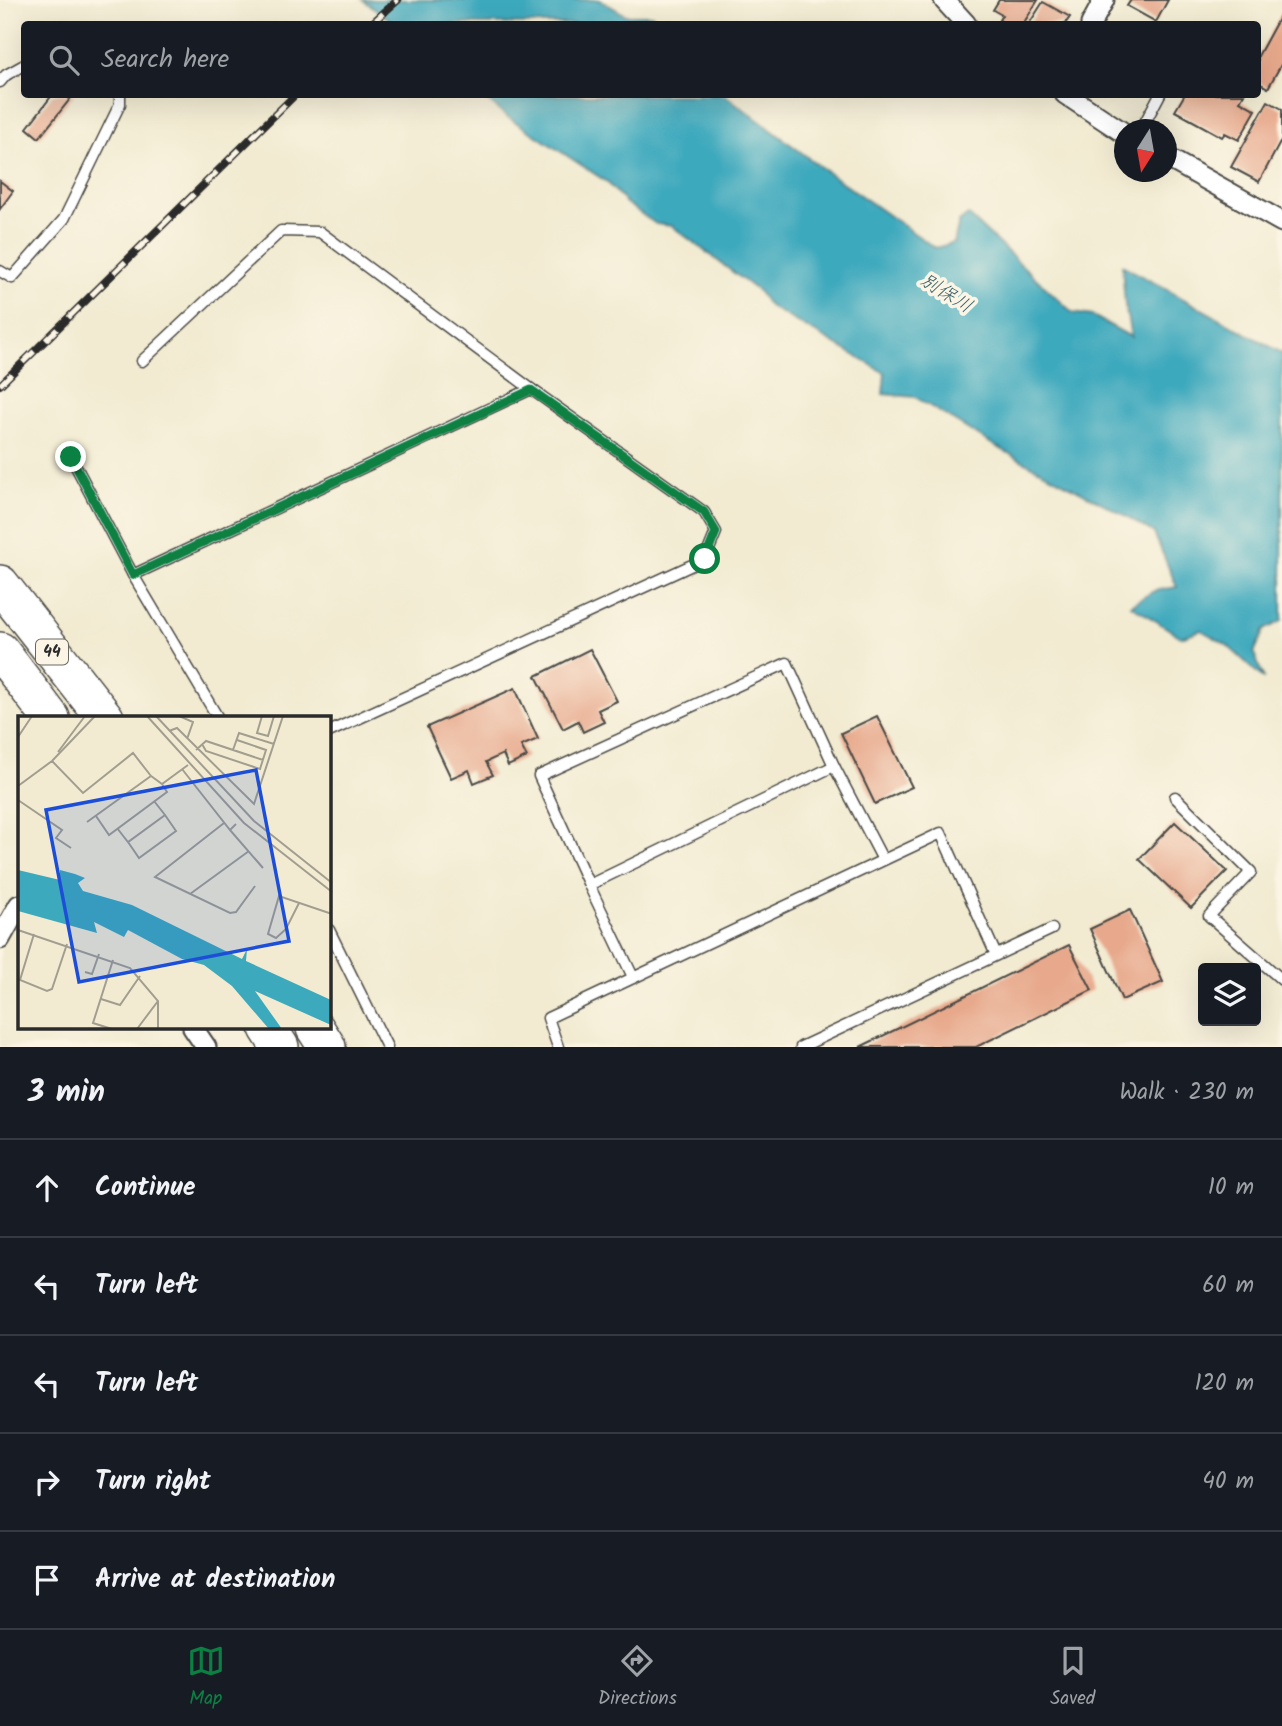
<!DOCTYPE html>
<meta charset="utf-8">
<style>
:root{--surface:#171b24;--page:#242831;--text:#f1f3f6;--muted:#9ea1a6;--line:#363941;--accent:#0b8043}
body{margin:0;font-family:Kalam,"Klee One",sans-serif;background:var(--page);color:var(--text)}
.controls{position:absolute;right:21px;bottom:21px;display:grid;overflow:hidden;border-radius:7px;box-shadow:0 7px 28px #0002}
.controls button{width:63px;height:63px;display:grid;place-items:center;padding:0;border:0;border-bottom:2px solid var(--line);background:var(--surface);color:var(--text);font:35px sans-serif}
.compass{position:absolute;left:1114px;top:119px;width:63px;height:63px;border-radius:50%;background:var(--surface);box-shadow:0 7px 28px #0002;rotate:191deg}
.stop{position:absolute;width:21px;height:21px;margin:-16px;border:5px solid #0b8043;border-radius:50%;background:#fff}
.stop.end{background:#0b8043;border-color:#fff;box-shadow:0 2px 7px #0008}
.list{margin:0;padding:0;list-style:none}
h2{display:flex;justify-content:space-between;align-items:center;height:91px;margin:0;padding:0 28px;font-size:30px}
h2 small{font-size:23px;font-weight:400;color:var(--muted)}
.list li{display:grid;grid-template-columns:46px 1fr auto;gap:21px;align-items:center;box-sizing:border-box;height:98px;padding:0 28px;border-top:2px solid var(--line)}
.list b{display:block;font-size:26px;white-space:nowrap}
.list em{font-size:23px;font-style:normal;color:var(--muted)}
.icon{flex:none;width:38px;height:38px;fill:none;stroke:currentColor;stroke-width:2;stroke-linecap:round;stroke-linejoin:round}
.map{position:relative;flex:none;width:1282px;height:1047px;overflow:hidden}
.search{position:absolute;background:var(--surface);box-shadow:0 7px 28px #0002;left:21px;right:21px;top:21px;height:77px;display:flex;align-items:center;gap:18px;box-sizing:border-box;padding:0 24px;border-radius:7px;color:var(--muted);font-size:26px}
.sheet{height:581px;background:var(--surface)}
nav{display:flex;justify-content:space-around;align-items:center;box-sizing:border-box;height:98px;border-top:2px solid var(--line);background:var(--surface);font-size:19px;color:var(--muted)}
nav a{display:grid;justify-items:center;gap:4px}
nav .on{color:var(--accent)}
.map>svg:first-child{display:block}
.water{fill:#3da9bd;stroke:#346a74;stroke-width:2}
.building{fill:#e7a88b}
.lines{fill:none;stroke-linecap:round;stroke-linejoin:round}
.lane-casing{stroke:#494844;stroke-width:13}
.street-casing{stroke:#494844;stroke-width:23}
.highway-casing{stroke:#494844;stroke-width:40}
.lane{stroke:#fff;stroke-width:10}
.street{stroke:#fff;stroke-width:19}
.highway{stroke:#fff;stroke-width:37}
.rail-casing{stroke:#2b2b2b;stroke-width:8}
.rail{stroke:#fcf5e5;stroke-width:5;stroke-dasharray:16;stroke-linecap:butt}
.route{stroke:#0b8043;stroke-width:9}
.labels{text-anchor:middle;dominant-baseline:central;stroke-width:7;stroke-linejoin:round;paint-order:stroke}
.shield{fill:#fcf5e5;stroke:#6a6863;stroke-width:2}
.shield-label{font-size:16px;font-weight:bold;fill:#2b2b2b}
.water-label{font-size:19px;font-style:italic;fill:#325d65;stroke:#fcf5e5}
.inset-road{fill:none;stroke:#a29e8f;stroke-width:2}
.view{fill:#1d4ed8;fill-opacity:0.15;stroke:#1d4ed8;stroke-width:3.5}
.inset-edge{fill:none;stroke:#2b2b2b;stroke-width:3.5}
</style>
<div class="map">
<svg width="1282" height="1047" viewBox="0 0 1282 1047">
<rect width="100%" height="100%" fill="#fcf5e5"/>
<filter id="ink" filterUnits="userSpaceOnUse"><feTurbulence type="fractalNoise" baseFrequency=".0143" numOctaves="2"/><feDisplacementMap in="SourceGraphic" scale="14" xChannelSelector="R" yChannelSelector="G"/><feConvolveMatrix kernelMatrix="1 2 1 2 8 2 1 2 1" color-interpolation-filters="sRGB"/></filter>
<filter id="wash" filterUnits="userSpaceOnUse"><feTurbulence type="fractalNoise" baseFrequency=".00686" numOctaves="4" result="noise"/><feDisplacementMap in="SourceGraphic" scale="28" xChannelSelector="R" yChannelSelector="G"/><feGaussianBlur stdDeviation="1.57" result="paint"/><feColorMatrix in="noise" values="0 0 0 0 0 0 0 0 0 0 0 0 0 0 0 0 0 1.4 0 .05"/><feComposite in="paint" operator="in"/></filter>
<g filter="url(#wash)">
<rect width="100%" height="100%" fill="#f2ebd2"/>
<g class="water">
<path d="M363 0H600L626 15H653L661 24H396Z"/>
<path d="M481 95H725L826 171 935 248 954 243 959 222 968 215 1073 313 1093 316 1131 337 1125 305 1122 265 1282 353V621L1264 630 1254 653 1264 679 1227 645 1201 630 1181 637 1131 605 1154 591 1177 587 1154 533 1121 513 995 446 915 397 883 394 885 373 769 306 759 292 672 226 656 224 626 203 607 182 505 115Z"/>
</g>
<g id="blocks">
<g class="building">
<path d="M999 0H1038L1023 24H1006L999 20 1002 15 993 10Z"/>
<path d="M1131 0H1168L1156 22 1127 6Z"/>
<path d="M1043 2 1070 17 1065 24H1029Z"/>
<path d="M1282 12V63L1268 88 1258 82V56Z"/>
<path d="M53 94H74L39 138 27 128Z"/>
<path d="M1185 94H1244L1240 101 1256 110 1239 140 1225 133 1222 137 1175 111Z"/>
<path d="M1268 101 1282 109V139L1259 182 1231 167Z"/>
<path d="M0 181 13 191 0 209Z"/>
<path d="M590 649 617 701 598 710 604 722 583 732 578 721 563 729 536 676Z"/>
<path d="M515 688 538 739 521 746 527 757 508 766 503 754 486 762 493 775 474 783 469 770 451 778 427 727Z"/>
<path d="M877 716 912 787 875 804 841 733Z"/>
<path d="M1175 822 1227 871 1191 908 1139 859Z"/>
<path d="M1130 910 1163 982 1122 1000 1090 929Z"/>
<path d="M1069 945 1092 990 976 1047H860Z"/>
</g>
</g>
</g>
<g filter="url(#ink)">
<use href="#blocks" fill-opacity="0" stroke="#494844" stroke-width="2"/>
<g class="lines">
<defs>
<g id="lane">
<path d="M0 82 6 75 24 65"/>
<path d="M1141 130 1160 94"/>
<path d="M0 271 12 278 64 219 120 104V94"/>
<path d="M142 361 281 231 320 232 531 389 704 512 716 532 705 559 329 732"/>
<path d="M71 457 133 575 218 718"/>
<path d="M133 575 531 389"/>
<path d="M1175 797 1251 872 1209 916 1282 980"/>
<path d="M589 885 539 776 787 663 834 766"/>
<path d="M329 930 387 1047"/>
<path d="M633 977 589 885 834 766 883 860"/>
<path d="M558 1047 548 1018 941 833 996 955"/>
<path d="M801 1047 1052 929"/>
</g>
<g id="street">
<path d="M944 0 966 24"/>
<path d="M1091 24 1104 0"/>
<path d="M1065 94 1124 133"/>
<path d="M1166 157 1282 222"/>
<path d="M0 939 19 905"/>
<path d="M193 1028 206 1047"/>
</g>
<g id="highway">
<path d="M0 584 105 718"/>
<path d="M0 651 51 718"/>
<path d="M268 1028 280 1047"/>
<path d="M315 1028 327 1047"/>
</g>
</defs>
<use href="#lane" class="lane-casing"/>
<use href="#street" class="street-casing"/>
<use href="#highway" class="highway-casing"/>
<use href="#lane" class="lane"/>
<use href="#street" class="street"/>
<use href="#highway" class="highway"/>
<defs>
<g id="rail">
<path d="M371 24 398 0"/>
<path d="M0 385 296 94"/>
</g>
</defs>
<use href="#rail" class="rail-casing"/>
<use href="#rail" class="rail"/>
</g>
</g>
<g class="lines" filter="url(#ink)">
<path class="route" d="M71 457 133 575 531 390 704 512 716 532 705 559"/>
</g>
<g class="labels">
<rect class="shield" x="36" y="639.5" width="32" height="25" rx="5"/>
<g class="shield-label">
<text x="52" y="652">44</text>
</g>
<g class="water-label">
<text transform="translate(946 294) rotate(32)">別保川</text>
</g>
</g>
<g transform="translate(18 716)">
<rect width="313" height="313" fill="#f2ebd2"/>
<path d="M0 154 42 164V154L57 158 67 162 60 167 65 175 114 189 224 243 229 233 228 245 313 284V309L237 275 264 313H251L214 270 186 249 164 243 110 214 106 221 76 206 79 217 0 195Z" fill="#3da9bd"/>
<path class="inset-road" d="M129 0 226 107 314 176M138 0 236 105 314 167M161 0 175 6 169 23M244 0 239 17 250 20 256 0M151 15 159 12 236 88 265 0M0 21 14 0M184 28 188 35 242 53 248 34 219 24M178 34 188 25 245 44M215 34 221 17 256 28M40 36 67 0M34 45 65 77 115 37 133 60M164 53 212 114 218 108M0 70 34 45 77 0M0 84 44 114 38 122 53 132M78 100 91 119 149 76 144 68M69 106 133 60 144 68 170 49M206 107 137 161 212 197 218 196 237 170M99 112 110 126 147 99 136 85M212 114 245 152M110 126 121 142 158 115 147 99M172 178 231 135M281 187 268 213 258 222 250 218 261 180 314 198M0 214 112 252 140 285V313M16 218 2 264 29 275 34 273 49 228M67 256 74 258 81 238M83 283 102 289 122 260M94 313 75 307 95 244M119 313 140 285"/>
<path class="view" d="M238 54 271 225 61 266 28 94Z"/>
<rect width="313" height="313" class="inset-edge"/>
</g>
</svg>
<div class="controls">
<button><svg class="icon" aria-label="layers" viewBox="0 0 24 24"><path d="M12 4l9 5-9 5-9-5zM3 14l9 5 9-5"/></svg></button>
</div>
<svg class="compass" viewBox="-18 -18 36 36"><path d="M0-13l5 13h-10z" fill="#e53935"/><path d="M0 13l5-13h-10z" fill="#9ea1a6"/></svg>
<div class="stop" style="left:705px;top:559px"></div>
<div class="stop end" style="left:71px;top:457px"></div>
<div class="search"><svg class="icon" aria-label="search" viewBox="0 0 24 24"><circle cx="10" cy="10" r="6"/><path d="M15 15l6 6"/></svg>Search here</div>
</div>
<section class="sheet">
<h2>3 min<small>Walk · 230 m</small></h2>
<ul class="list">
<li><svg class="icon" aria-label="ahead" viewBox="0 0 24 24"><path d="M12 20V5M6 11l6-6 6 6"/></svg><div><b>Continue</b></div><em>10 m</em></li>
<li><svg class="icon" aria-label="left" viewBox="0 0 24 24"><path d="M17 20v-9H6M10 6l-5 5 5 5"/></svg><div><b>Turn left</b></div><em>60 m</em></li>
<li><svg class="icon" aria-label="left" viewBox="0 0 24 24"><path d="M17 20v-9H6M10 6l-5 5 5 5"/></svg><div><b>Turn left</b></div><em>120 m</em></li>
<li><svg class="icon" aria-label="right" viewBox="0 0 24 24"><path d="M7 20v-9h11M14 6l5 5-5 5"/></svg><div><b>Turn right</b></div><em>40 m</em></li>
<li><svg class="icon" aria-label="arrive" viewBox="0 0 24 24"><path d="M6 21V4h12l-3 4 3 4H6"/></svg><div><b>Arrive at destination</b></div></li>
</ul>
</section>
<nav>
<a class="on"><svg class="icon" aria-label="map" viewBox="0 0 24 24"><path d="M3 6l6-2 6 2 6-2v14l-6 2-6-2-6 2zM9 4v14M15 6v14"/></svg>Map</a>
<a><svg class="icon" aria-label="directions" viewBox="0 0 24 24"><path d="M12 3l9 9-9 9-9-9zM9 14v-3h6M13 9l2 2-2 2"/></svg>Directions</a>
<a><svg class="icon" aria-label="saved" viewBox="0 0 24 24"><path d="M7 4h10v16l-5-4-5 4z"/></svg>Saved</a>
</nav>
